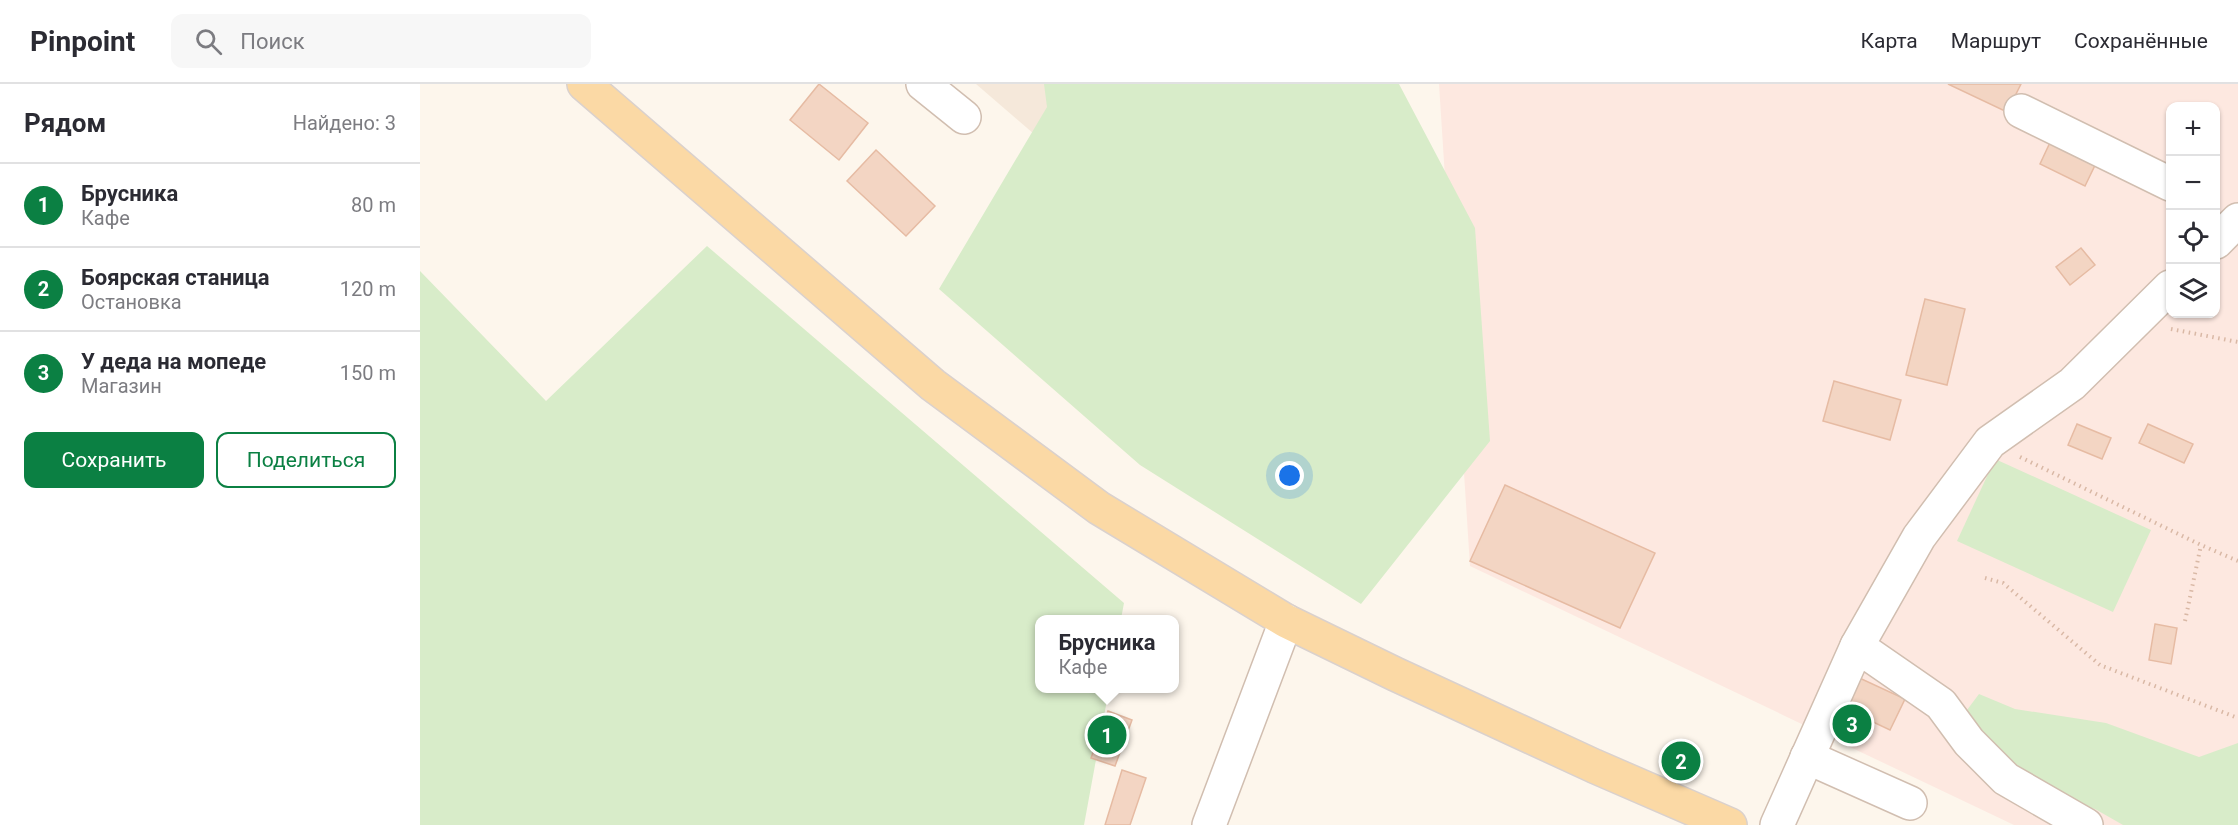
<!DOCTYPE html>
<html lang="ru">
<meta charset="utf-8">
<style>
:root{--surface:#fff;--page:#f7f7f7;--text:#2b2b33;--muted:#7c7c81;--line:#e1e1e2;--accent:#0b8043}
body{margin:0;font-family:Roboto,sans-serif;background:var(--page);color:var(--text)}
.controls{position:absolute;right:18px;top:18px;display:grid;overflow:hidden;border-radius:12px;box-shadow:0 2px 4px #0004}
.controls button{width:54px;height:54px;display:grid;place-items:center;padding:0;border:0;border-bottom:2px solid var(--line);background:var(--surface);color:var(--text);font:30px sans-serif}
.you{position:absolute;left:870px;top:392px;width:21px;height:21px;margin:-15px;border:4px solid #fff;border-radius:50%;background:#1a73e8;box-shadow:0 0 0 9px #1a73e833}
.badge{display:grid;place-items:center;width:39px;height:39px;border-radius:50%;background:var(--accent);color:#fff;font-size:20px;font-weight:700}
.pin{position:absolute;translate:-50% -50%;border:3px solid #fff;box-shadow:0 2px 6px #0006}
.popup{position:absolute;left:615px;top:531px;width:144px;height:78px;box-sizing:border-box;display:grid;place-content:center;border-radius:12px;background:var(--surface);filter:drop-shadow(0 2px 4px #0005);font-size:20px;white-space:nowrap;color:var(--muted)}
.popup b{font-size:22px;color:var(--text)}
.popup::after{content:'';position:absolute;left:50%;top:100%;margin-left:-12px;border:12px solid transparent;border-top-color:var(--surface)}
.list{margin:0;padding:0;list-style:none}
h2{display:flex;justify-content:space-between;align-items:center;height:78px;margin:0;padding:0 24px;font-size:26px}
h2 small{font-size:20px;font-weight:400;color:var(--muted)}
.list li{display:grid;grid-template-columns:39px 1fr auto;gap:18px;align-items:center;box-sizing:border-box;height:84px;padding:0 24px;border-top:2px solid var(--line)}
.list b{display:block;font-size:22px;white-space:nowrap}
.list p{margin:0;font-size:20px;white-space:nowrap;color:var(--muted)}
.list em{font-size:20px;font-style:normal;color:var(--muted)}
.actions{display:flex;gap:12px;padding:18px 24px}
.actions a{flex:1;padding:14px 0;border:2px solid var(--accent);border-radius:12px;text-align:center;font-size:21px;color:var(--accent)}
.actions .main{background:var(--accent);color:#fff}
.icon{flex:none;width:33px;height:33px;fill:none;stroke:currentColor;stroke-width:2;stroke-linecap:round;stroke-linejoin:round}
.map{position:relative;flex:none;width:1818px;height:741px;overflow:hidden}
header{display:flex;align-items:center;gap:36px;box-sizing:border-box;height:84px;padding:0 30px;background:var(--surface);border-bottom:2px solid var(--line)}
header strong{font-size:28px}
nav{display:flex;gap:33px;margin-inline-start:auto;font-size:21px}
.search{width:420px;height:54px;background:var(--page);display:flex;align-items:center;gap:15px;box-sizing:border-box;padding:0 21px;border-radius:12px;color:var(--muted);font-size:22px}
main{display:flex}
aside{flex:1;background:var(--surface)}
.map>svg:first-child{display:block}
.residential{fill:#f5e8da}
.commercial{fill:#fde8e0;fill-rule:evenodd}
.green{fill:#d8ecc9}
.building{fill:#f3d5c3;stroke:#e6bba3;stroke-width:1.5}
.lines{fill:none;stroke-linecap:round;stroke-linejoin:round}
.minor-casing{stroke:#d1beb0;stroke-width:36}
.major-casing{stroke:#dad1cd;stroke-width:36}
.path{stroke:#d9b8a5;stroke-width:4;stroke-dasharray:1.5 4.5;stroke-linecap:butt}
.minor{stroke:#fff;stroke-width:33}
.major{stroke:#fbd9a5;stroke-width:33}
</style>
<header>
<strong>Pinpoint</strong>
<div class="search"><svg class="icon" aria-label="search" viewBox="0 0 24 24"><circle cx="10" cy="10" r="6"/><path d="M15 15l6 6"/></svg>Поиск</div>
<nav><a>Карта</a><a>Маршрут</a><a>Сохранённые</a></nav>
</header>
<main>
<aside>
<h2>Рядом<small>Найдено: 3</small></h2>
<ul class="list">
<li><span class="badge">1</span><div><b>Брусника</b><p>Кафе</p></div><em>80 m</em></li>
<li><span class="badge">2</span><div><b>Боярская станица</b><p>Остановка</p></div><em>120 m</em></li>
<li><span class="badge">3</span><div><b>У деда на мопеде</b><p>Магазин</p></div><em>150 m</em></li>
</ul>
<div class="actions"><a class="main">Сохранить</a><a>Поделиться</a></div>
</aside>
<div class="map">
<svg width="1818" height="741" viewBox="0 0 1818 741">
<rect width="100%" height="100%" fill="#fdf6ec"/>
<path class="residential" d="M556 0H642L621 56Z"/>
<path class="commercial" d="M1019 0H1818V741H1594L1050 482ZM1750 22H1796V230H1750Z"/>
<g class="green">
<path d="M624 0H979L1055 144 1070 357 941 520 720 381 519 205 627 23Z"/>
<path d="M287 162 704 519 701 535 620 536V604L689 605 664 741H0V187L126 317Z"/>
<path d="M1575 375 1731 446 1693 528 1537 457Z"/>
<path d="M1559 610 1595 625 1686 639 1779 673 1818 659V741H1703L1675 725 1639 716 1577 671 1544 630Z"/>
</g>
<g class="building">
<path d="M399 0 448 39 419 76 370 36Z"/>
<path d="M1528 0H1601L1587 28Z"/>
<path d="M1634 50 1679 73 1665 102 1620 80Z"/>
<path d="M456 66 515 122 486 152 427 97Z"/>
<path d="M1661 164 1675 181 1650 201 1636 183Z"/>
<path d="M1505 215 1545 225 1527 301 1486 291Z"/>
<path d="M1414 297 1481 316 1470 356 1403 337Z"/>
<path d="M1657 340 1691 354 1682 375 1648 361Z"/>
<path d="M1728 340 1773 360 1764 379 1719 359Z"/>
<path d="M1085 401 1235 469 1200 544 1050 477Z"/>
<path d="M1735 540 1757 544 1751 580 1729 576Z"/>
<path d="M1433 591 1485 615 1470 646 1419 622Z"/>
<path d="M688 627 712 636 695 682 671 674Z"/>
<path d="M702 686 726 694 710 741H685Z"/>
</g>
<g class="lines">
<defs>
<g id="minor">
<path d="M503 0 544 33"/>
<path d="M1601 27 1750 100"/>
<path d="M1796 158 1818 136"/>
<path d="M1387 673 1490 719"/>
<path d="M789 741 866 537"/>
<path d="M1357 741 1437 562"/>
<path d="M1666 741 1586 695 1549 658 1521 620 1437 562 1499 453 1570 358 1652 300 1750 203"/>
</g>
<path id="major" d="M164 0 513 301 679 424 866 537 975 590 1174 682 1310 741"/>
</defs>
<use href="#minor" class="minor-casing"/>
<use href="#major" class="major-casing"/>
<g class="path">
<path d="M1751 245 1818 258"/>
<path d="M1600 373 1781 461 1818 477"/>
<path d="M1565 494 1583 499 1680 581 1818 634"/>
<path d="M1765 537 1781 461"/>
</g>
<use href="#minor" class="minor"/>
<use href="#major" class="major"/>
</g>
</svg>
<div class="controls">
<button>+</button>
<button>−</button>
<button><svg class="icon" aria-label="locate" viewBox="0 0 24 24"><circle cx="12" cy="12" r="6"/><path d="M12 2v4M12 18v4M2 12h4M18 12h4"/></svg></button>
<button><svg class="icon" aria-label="layers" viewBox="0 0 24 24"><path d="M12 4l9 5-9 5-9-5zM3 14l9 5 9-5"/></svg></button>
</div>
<div class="you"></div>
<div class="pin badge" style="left:687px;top:651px">1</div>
<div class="popup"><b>Брусника</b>Кафе</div>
<div class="pin badge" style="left:1261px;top:677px">2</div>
<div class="pin badge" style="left:1432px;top:640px">3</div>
</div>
</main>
